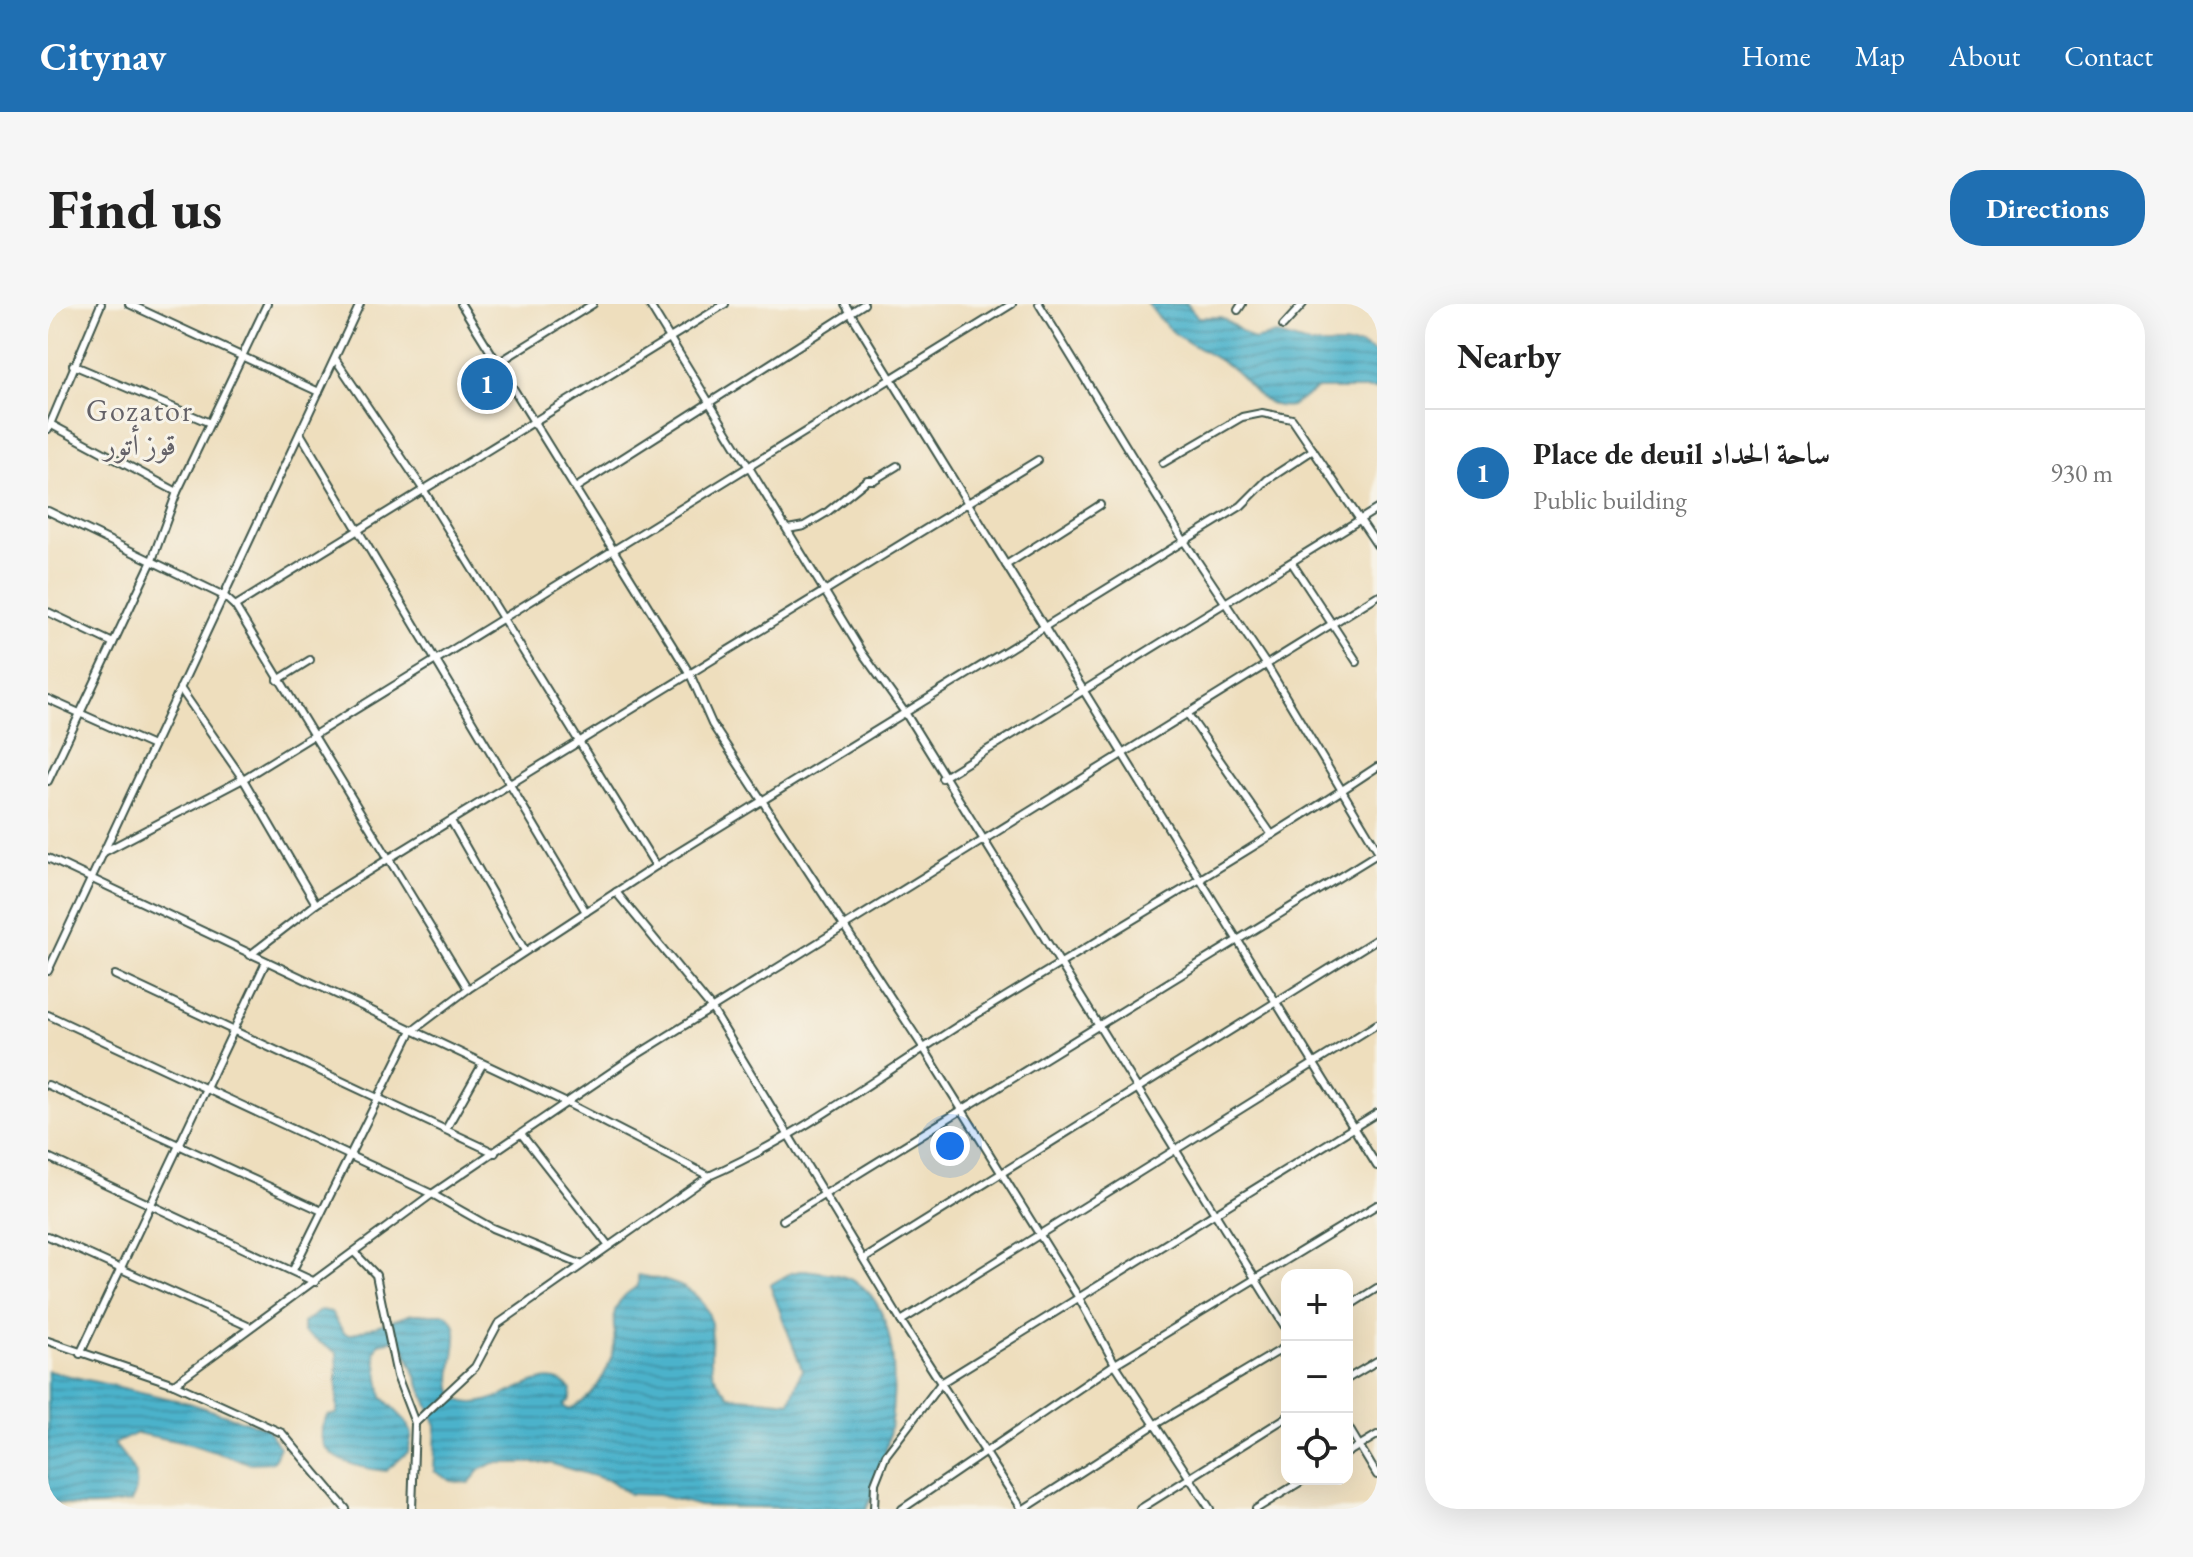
<!DOCTYPE html>
<meta charset="utf-8">
<style>
:root{--surface:#fff;--page:#f6f6f6;--text:#222;--muted:#767676;--line:#e0e0e0;--accent:#1f6fb2}
body{margin:0;font-family:"EB Garamond",Amiri,serif;background:var(--page);color:var(--text)}
.controls{position:absolute;right:24px;bottom:24px;display:grid;overflow:hidden;border-radius:16px;box-shadow:0 8px 32px #0002}
.controls button{width:72px;height:72px;display:grid;place-items:center;padding:0;border:0;border-bottom:2px solid var(--line);background:var(--surface);color:var(--text);font:40px sans-serif}
.you{position:absolute;left:902px;top:842px;width:28px;height:28px;margin:-20px;border:6px solid #fff;border-radius:50%;background:#1a73e8;box-shadow:0 0 0 12px #1a73e833}
.badge{display:grid;place-items:center;width:52px;height:52px;border-radius:50%;background:var(--accent);color:#fff;font-size:26px;font-weight:700}
.pin{position:absolute;translate:-50% -50%;border:4px solid #fff;box-shadow:0 2px 8px #0006}
.list{margin:0;padding:0;list-style:none}
h2{display:flex;justify-content:space-between;align-items:center;height:104px;margin:0;padding:0 32px;font-size:34px}
h2 small{font-size:26px;font-weight:400;color:var(--muted)}
.list li{display:grid;grid-template-columns:52px 1fr auto;gap:24px;align-items:center;box-sizing:border-box;height:128px;padding:0 32px;border-top:2px solid var(--line)}
.list b{display:block;font-size:30px;white-space:nowrap}
.list p{margin:0;font-size:26px;white-space:nowrap;color:var(--muted)}
.list em{font-size:26px;font-style:normal;color:var(--muted)}
.icon{flex:none;width:44px;height:44px;fill:none;stroke:currentColor;stroke-width:2;stroke-linecap:round;stroke-linejoin:round}
.map{position:relative;flex:none;width:1329px;height:1205px;overflow:hidden;border-radius:32px}
header{display:flex;align-items:center;gap:48px;box-sizing:border-box;height:112px;padding:0 40px;background:var(--accent);color:#fff}
header strong{font-size:38px}
nav{display:flex;gap:44px;margin-inline-start:auto;font-size:28px}
.intro{display:flex;align-items:center;justify-content:space-between;box-sizing:border-box;height:192px;padding:0 48px}
h1{margin:0;font-size:56px}
.button{padding:20px 36px;border-radius:32px;background:var(--accent);color:#fff;font-size:28px;font-weight:700}
main{display:flex;gap:48px;padding:0 48px}
aside{flex:1;background:var(--surface);border-radius:32px;box-shadow:0 8px 32px #0002}
.map>svg:first-child{display:block}
.water{fill:url(#water-rules);stroke:#367880;stroke-width:2}
.lines{fill:none;stroke-linecap:round;stroke-linejoin:round}
.minor-casing{stroke:#3e5549;stroke-width:10}
.minor{stroke:#fff;stroke-width:6}
.labels{text-anchor:middle;dominant-baseline:central;stroke-width:6;stroke-linejoin:round;paint-order:stroke}
.neighbourhood-label{font-size:30px;letter-spacing:2px;fill:#646268;stroke:#f7f3e8}
</style>
<header>
<strong>Citynav</strong>
<nav><a>Home</a><a>Map</a><a>About</a><a>Contact</a></nav>
</header>
<div class="intro"><h1>Find us</h1><a class="button">Directions</a></div>
<main>
<div class="map">
<svg width="1329" height="1205" viewBox="0 0 1329 1205">
<defs>
<pattern id="water-rules" width="6" height="5" patternUnits="userSpaceOnUse" patternTransform="scale(2)"><rect width="6" height="5" fill="#4cb2cb"/><path d="M0 2.5h6" fill="none" stroke="#3f92a6"/></pattern>
</defs>
<rect width="100%" height="100%" fill="#f7f3e8"/>
<filter id="ink" filterUnits="userSpaceOnUse"><feTurbulence type="fractalNoise" baseFrequency=".0125" numOctaves="2"/><feDisplacementMap in="SourceGraphic" scale="16" xChannelSelector="R" yChannelSelector="G"/><feConvolveMatrix kernelMatrix="1 2 1 2 8 2 1 2 1" color-interpolation-filters="sRGB"/></filter>
<filter id="wash" filterUnits="userSpaceOnUse"><feTurbulence type="fractalNoise" baseFrequency=".006" numOctaves="4" result="noise"/><feDisplacementMap in="SourceGraphic" scale="32" xChannelSelector="R" yChannelSelector="G"/><feGaussianBlur stdDeviation="1.8" result="paint"/><feColorMatrix in="noise" values="0 0 0 0 0 0 0 0 0 0 0 0 0 0 0 0 0 1.4 0 .05"/><feComposite in="paint" operator="in"/></filter>
<g filter="url(#wash)">
<rect width="100%" height="100%" fill="#eedebd"/>
<g class="water">
<path d="M1100 0H1139L1150 13H1173L1206 36 1228 30 1263 41H1313L1329 49V85H1269L1243 102C1213 107 1203 78 1183 64 1146 37 1130 42 1100 0Z"/>
<path d="M757 966C777 969 799 969 815 983 864 1025 846 1154 818 1205L651 1202 611 1191 581 1190 563 1177 501 1159H446L433 1165 421 1179 403 1177 386 1167 388 1121 356 1043 347 1036 331 1039 327 1048 334 1093 356 1115 364 1130 360 1148 338 1167C308 1165 256 1150 279 1112L289 1110V1049L255 1028V1019L273 1006 283 1008 296 1029 301 1031 364 1010H398C423 1027 392 1070 408 1094 444 1117 496 1050 523 1086L522 1095 515 1102 520 1105C543 1099 563 1065 566 1042 568 1030 563 1015 568 1004 573 993 580 988 590 982V971C621 976 658 984 663 1020 665 1035 661 1051 664 1065 665 1074 675 1084 681 1092L742 1098 754 1065 722 981 743 969Z"/>
<path d="M0 1067 141 1099 218 1124 232 1143 225 1158 201 1159 142 1140 89 1129 66 1140C81 1159 97 1174 83 1198 52 1203 29 1205 0 1196Z"/>
</g>
</g>
<g filter="url(#ink)">
<g class="lines">
<defs>
<g id="minor">
<path d="M81 0 271 88"/>
<path d="M413 0 642 370 664 420 875 743 1031 994 1067 1060 1162 1205"/>
<path d="M601 0 815 350 858 410 1239 1026"/>
<path d="M797 0 1329 862"/>
<path d="M991 0 1136 237 1218 360 1329 545"/>
<path d="M1190 6 1194 0"/>
<path d="M1235 22 1255 0"/>
<path d="M288 56 375 185 608 562"/>
<path d="M450 59 545 0"/>
<path d="M25 61 162 119"/>
<path d="M2 120 129 188"/>
<path d="M0 125 53 0"/>
<path d="M252 129 538 608"/>
<path d="M1115 159 1194 113 1214 109 1244 115 1329 241"/>
<path d="M529 183 816 0"/>
<path d="M0 207 176 292 187 302 420 685"/>
<path d="M740 225 756 222 778 209 819 176H826L849 162"/>
<path d="M1244 259 1309 358"/>
<path d="M958 261 1052 201"/>
<path d="M187 302 677 0"/>
<path d="M0 308 65 339"/>
<path d="M230 376 262 356"/>
<path d="M132 384 195 475 268 600"/>
<path d="M0 395 105 442"/>
<path d="M1139 409 1224 531"/>
<path d="M894 474 1329 205"/>
<path d="M0 477 103 259 129 188 219 0"/>
<path d="M403 517 477 647"/>
<path d="M56 548 195 475 964 0"/>
<path d="M0 554 521 800 661 872C755 831 834 769 921 715 1057 631 1196 552 1329 463"/>
<path d="M568 588 664 705 853 1017 974 1205"/>
<path d="M202 651 268 600 340 555 990 156"/>
<path d="M0 667 312 0"/>
<path d="M67 671 447 849"/>
<path d="M0 711 384 890 444 924 532 960"/>
<path d="M0 781 274 907"/>
<path d="M398 825 434 761"/>
<path d="M474 831 560 941"/>
<path d="M0 853 267 978"/>
<path d="M735 916 1329 550"/>
<path d="M0 932 202 1023"/>
<path d="M306 948 328 971 349 1072 367 1119 364 1205"/>
<path d="M816 955 1329 635"/>
<path d="M245 966 363 728 420 685 608 562 1193 202 1219 176 1265 146"/>
<path d="M1299 1003 1329 984"/>
<path d="M853 1017 1329 720"/>
<path d="M0 1037 126 1080 384 890 587 752 1329 292"/>
<path d="M32 1050 218 658"/>
<path d="M1299 1075 1329 1057"/>
<path d="M126 1080 234 1129 298 1205"/>
<path d="M367 1119 427 1063 450 1020 661 872"/>
<path d="M1299 1121 1329 1171"/>
<path d="M1299 1149 1329 1131"/>
<path d="M826 1205 827 1179 838 1151 893 1079 1329 809"/>
<path d="M854 1205 1067 1060 1329 901"/>
<path d="M976 1205 1106 1121 1239 1042"/>
<path d="M1092 1205 1239 1113"/>
<path d="M1208 1205 1257 1175"/>
</g>
</defs>
<use href="#minor" class="minor-casing"/>
<use href="#minor" class="minor"/>
</g>
</g>
<g class="labels">
<g class="neighbourhood-label">
<text x="92" y="106">Gozator<tspan x="92" dy="34">قوز أتور</tspan></text>
</g>
</g>
</svg>
<div class="controls">
<button>+</button>
<button>−</button>
<button><svg class="icon" aria-label="locate" viewBox="0 0 24 24"><circle cx="12" cy="12" r="6"/><path d="M12 2v4M12 18v4M2 12h4M18 12h4"/></svg></button>
</div>
<div class="you"></div>
<div class="pin badge" style="left:439px;top:80px">1</div>
</div>
<aside>
<h2>Nearby<small></small></h2>
<ul class="list">
<li><span class="badge">1</span><div><b>Place de deuil ساحة الحداد</b><p>Public building</p></div><em>930 m</em></li>
</ul>
</aside>
</main>
